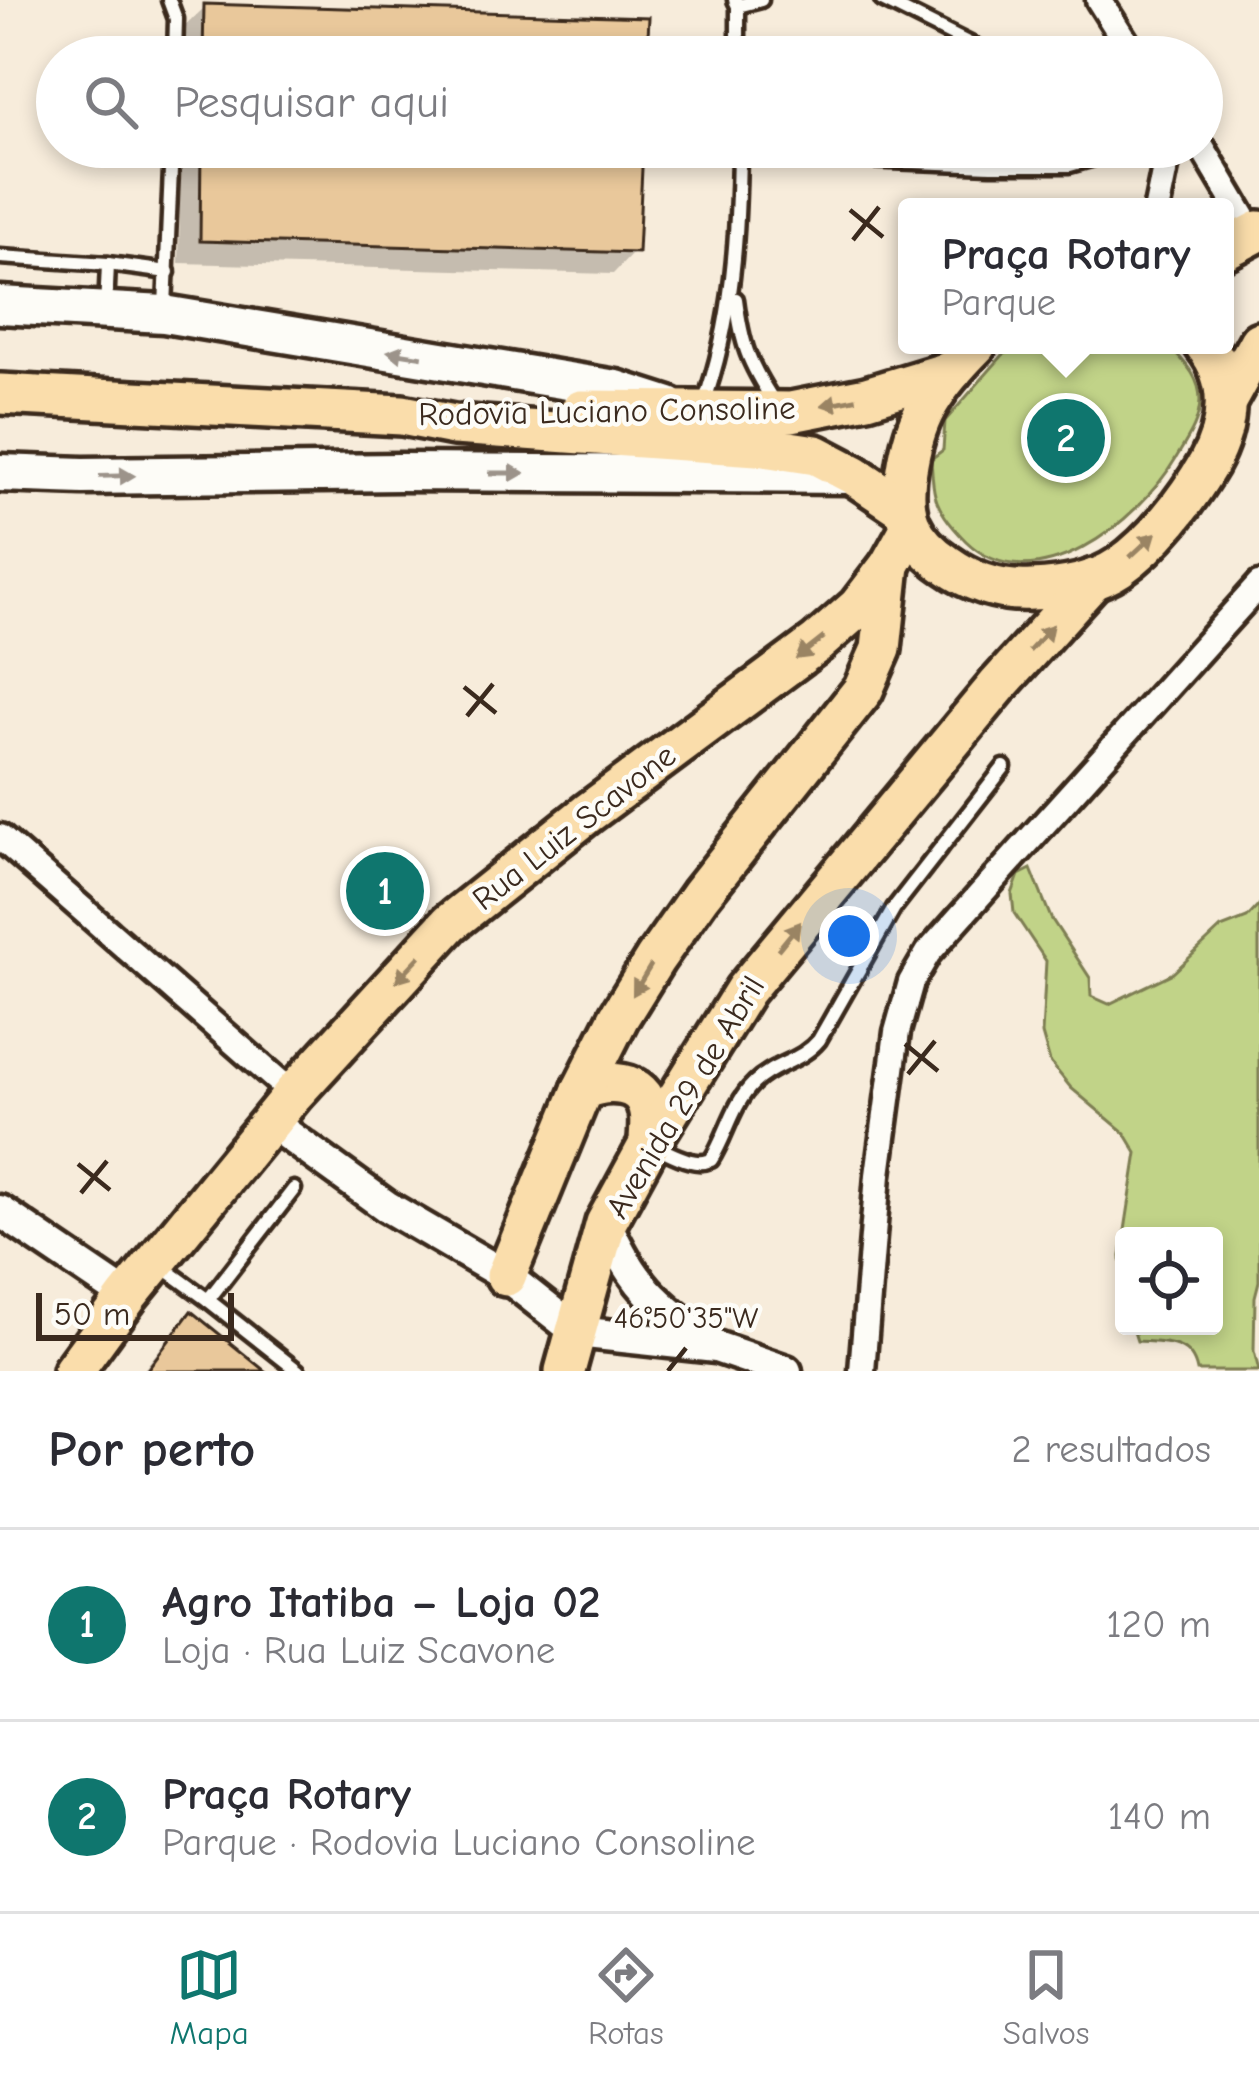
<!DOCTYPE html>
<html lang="pt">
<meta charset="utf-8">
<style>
:root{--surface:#fff;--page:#f7f7f7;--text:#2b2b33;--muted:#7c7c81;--line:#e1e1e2;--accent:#0f766e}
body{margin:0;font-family:"Comic Neue",sans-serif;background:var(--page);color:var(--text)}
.controls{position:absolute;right:36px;bottom:36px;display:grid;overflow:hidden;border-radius:12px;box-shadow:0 6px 18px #0003}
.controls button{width:108px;height:108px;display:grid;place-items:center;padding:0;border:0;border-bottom:3px solid var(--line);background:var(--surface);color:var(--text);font:60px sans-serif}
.scale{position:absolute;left:36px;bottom:30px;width:198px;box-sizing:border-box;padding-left:12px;border:6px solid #3b2a1e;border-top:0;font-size:33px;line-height:42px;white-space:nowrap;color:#3b2a1e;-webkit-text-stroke:9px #fdfcf7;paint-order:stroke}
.you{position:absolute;left:849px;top:936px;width:42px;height:42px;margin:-30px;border:9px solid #fff;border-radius:50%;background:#1a73e8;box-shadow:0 0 0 18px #1a73e833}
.badge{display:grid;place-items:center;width:78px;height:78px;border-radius:50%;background:var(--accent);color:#fff;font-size:39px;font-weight:700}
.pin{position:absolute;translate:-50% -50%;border:6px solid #fff;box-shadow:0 3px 12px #0006}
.popup{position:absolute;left:898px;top:198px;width:336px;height:156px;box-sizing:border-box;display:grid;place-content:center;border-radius:12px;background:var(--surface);filter:drop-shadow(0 3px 9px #0005);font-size:39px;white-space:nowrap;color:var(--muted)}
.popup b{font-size:45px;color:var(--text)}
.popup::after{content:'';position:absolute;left:50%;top:100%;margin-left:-24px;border:24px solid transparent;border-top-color:var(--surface)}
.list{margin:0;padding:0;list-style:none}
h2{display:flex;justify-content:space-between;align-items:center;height:156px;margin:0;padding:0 48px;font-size:51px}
h2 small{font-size:39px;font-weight:400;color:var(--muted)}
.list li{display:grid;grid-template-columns:78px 1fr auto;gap:36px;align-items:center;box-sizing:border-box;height:192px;padding:0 48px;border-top:3px solid var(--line)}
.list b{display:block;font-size:45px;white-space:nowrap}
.list p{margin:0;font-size:39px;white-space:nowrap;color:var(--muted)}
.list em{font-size:39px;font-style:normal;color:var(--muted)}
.icon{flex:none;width:66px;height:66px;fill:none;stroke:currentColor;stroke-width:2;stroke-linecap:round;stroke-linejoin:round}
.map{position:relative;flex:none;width:1259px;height:1371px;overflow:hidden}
.search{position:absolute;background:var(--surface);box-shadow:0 6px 18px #0003;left:36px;right:36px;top:36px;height:132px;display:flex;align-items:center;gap:30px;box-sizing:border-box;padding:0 42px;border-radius:66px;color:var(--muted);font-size:45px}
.sheet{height:540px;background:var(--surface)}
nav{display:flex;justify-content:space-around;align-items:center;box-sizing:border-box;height:168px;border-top:3px solid var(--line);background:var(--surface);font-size:33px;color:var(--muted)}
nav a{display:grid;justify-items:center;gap:6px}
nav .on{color:var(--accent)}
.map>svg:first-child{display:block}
.green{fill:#c1d388;stroke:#7e7e53;stroke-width:3}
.shadow{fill:#0003}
.building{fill:#e9c89b;stroke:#3b2a1e;stroke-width:3}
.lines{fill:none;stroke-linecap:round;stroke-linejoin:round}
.service-casing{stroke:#3b2a1e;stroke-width:21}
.minor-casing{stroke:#3b2a1e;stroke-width:33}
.tertiary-casing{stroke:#3b2a1e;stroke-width:39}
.secondary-casing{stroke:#3b2a1e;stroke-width:45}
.primary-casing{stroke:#3b2a1e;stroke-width:48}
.service{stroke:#fdfcf7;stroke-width:12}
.minor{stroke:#fdfcf7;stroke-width:24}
.tertiary{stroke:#fdfcf7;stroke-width:30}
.secondary{stroke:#fdfcf7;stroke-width:36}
.primary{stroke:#faddab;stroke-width:39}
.oneway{fill:#9c938a}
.oneway2{fill:#9a8464}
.ticks{fill:none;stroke:#3b2a1e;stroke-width:4.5}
.labels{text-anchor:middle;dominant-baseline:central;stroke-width:9;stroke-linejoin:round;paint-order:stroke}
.street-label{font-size:33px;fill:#3b2a1e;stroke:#fdfcf7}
.ticks-label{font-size:30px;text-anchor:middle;fill:#3b2a1e;stroke:#fdfcf7;stroke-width:9;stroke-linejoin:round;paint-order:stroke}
</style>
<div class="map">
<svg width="1259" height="1371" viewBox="0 0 1259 1371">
<rect width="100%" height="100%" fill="#f7ecdb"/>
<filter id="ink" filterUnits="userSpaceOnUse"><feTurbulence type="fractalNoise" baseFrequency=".00833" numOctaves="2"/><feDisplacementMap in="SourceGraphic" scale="24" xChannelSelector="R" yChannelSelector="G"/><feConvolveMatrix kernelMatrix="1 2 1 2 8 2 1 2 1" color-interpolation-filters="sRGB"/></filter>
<g filter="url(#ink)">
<g class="green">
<path d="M1022 345H1169C1183 361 1200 376 1200 400 1200 422 1187 440 1176 458 1139 521 1034 607 966 541 954 529 939 512 935 495 932 484 932 470 931 459L943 450 945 421 1003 355Z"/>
<path d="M1031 869 1051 918 1090 978 1091 996 1109 1004 1173 973 1221 928 1247 918 1259 905V1281L1255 1297 1254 1351 1259 1371H1197C1191 1340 1163 1343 1137 1341L1132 1326H1214V1236H1124V1305L1121 1256 1137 1153 1125 1133 1071 1088 1050 1062 1042 1034 1046 961 1014 913 1012 894 1019 875Z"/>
</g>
<g class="shadow">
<path d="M205 7 644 57H182V29Z"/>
<path d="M181 147H640L635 251 613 274 179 263Z"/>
<path d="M191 1315 260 1371H143L169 1337Z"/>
</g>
<g class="building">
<path d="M204 4 649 17 647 57H203Z"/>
<path d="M201 147H643L638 253 200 241Z"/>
<path d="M191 1311 265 1371H146Z"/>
</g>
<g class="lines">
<defs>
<g id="service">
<path d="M169 0 176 19 175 57"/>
<path d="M735 0 738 6V57"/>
<path d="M882 0 996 57"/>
<path d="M738 6 761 0"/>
<path d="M739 155 991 165H1070L1091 159 1100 147"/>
<path d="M0 257 108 264 168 272"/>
<path d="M736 299C742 345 748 362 774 402"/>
<path d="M165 307 172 147"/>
<path d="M106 310 108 264"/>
<path d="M703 406C733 321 738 238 739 148"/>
<path d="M652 1145C670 1152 693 1168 711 1160 727 1135 732 1104 754 1083 774 1063 801 1062 819 1040L894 908 1004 767"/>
<path d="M294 1189 208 1300 298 1371"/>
<path d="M160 1265 208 1300"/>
</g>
<g id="minor">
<path d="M1099 0 1135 57"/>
<path d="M1202 147 1254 235"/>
<path d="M1157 207 1167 158V147"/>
<path d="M0 837 293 1094"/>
<path d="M862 1371 878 1175 897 1032 911 982 928 953 960 917 1259 585"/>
</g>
<g id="tertiary">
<path d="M270 1122 386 1206 506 1276 577 1332 716 1347 786 1371"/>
<path d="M0 1211 127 1297"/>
<path d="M606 1223C635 1288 655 1302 711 1344"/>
</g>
<g id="secondary">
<path d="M0 305 164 314 616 389 669 406"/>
<path d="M0 473 83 476 399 472 854 475"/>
</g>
<g id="primary">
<path d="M1225 249 1259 231"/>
<path d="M976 345C959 362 942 381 930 401 912 429 897 493 910 524 918 542 931 554 946 564 971 582 1001 592 1032 590 1060 589 1094 584 1119 567 1154 543 1187 500 1208 464 1229 426 1234 381 1205 345"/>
<path d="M0 394 402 415 454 425 757 446 816 455 854 475 906 510"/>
<path d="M1228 398 1259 342"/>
<path d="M581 410 791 412 867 397 952 371"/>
<path d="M582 1090C606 1080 644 1078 649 1112 651 1122 649 1134 649 1144"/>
<path d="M506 1276 582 1090 619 1017 655 959 700 895 863 690 881 649 890 565"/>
<path d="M73 1371 127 1297 293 1094 450 923 588 813 817 643 858 607 890 565 911 527"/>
<path d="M565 1371 606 1223 649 1144 745 990 999 684 1094 579"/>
</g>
</defs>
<use href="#service" class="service-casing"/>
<use href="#minor" class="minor-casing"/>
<use href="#tertiary" class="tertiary-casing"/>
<use href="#secondary" class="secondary-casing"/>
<use href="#primary" class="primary-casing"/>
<use href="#service" class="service"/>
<use href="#minor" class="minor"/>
<use href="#tertiary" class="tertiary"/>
<use href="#secondary" class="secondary"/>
<use href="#primary" class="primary"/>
</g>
<defs><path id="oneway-solid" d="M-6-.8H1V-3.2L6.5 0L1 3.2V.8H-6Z" transform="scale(3)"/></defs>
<g class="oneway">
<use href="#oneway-solid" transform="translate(405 354) rotate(-171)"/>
<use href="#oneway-solid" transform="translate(507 473)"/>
<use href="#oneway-solid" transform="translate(117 476) rotate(-1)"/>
</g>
<g class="oneway2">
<use href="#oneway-solid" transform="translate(839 402) rotate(169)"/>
<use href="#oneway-solid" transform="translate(1143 545) rotate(-43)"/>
<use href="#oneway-solid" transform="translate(1041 638) rotate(-48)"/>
<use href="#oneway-solid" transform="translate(810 648) rotate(142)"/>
<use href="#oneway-solid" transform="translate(789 936) rotate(-51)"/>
<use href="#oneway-solid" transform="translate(408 969) rotate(133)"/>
<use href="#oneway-solid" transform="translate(642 980) rotate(121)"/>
</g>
</g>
<path class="ticks" d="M850 210 883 237M853 240 879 207M464 687 496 713M467 716 493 684M905 1044 938 1071M908 1074 935 1041M78 1164 110 1190M81 1193 107 1161M668 1371 686 1348"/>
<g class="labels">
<g class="street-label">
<text transform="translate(607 411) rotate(-1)">Rodovia Luciano Consoline</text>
<text transform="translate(574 827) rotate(-38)">Rua Luiz Scavone</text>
<text transform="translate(685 1097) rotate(-59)">Avenida 29 de Abril</text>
</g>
</g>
<g class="ticks-label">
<text x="686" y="1328">46°50'35"W</text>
</g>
</svg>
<div class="controls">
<button><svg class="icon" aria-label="locate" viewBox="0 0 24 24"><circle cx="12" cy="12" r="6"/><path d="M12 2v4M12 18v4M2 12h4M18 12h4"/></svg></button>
</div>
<div class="scale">50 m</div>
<div class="you"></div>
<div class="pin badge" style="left:385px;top:891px">1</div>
<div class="pin badge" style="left:1066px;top:438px">2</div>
<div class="popup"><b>Praça Rotary</b>Parque</div>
<div class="search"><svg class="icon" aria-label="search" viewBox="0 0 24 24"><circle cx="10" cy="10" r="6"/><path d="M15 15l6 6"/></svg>Pesquisar aqui</div>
</div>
<section class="sheet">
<h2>Por perto<small>2 resultados</small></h2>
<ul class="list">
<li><span class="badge">1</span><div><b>Agro Itatiba – Loja 02</b><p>Loja · Rua Luiz Scavone</p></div><em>120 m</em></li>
<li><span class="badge">2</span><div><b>Praça Rotary</b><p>Parque · Rodovia Luciano Consoline</p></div><em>140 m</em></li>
</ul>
</section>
<nav>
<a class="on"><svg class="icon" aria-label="map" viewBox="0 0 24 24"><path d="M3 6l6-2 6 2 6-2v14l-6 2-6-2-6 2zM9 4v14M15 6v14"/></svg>Mapa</a>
<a><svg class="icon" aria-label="directions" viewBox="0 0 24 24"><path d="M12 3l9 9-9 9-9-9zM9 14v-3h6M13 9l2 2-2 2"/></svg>Rotas</a>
<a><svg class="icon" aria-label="saved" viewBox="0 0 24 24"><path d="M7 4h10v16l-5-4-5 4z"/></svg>Salvos</a>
</nav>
